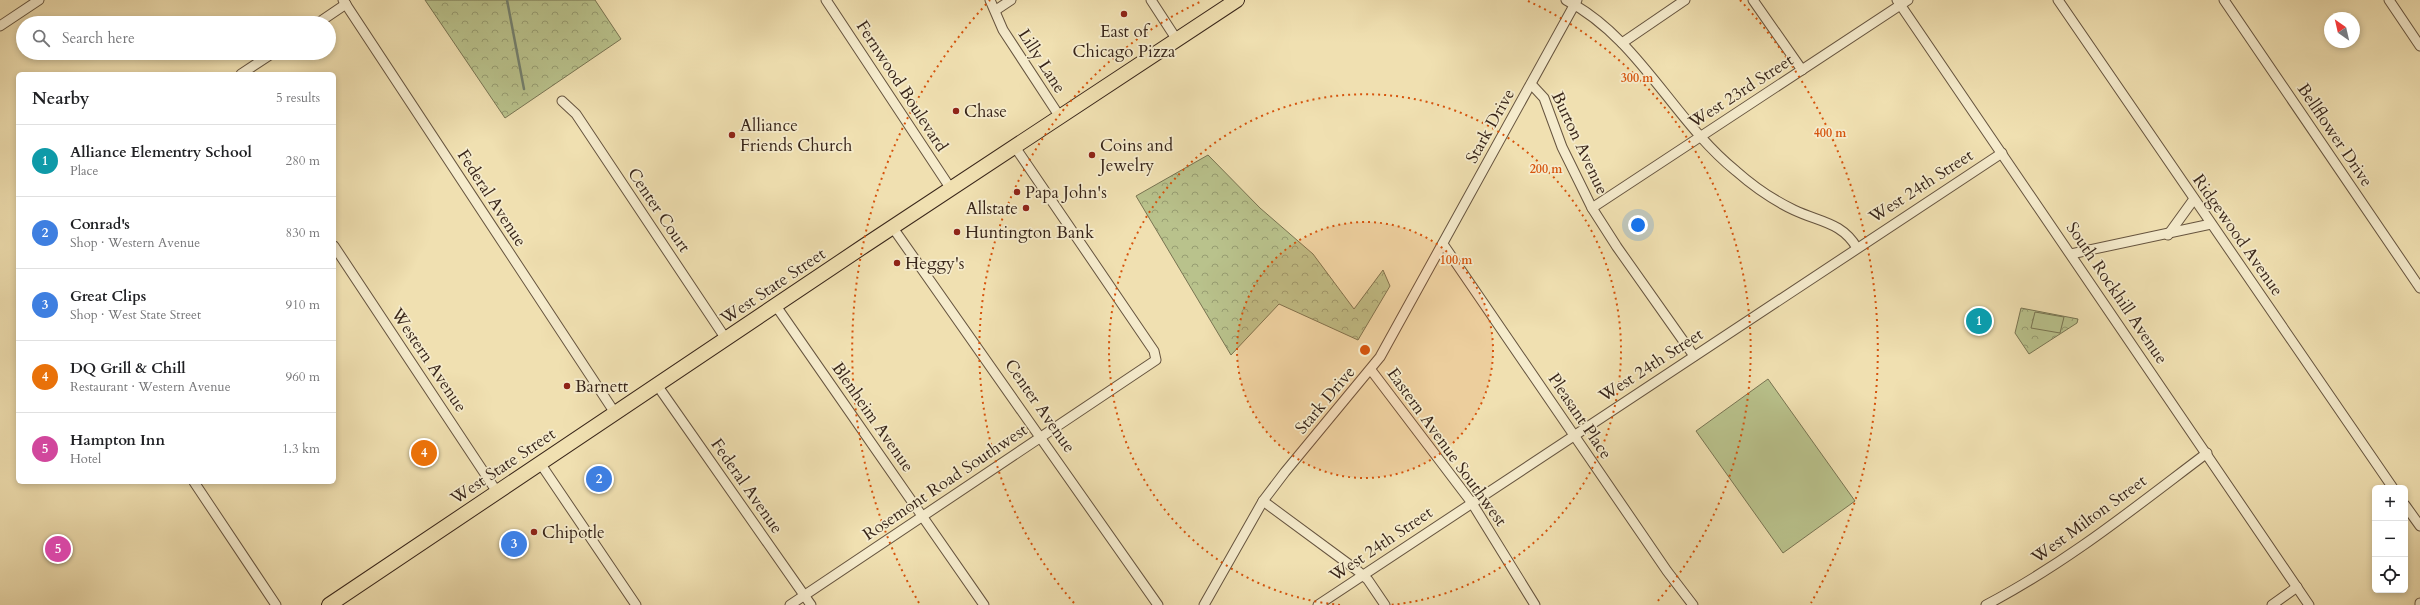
<!DOCTYPE html>
<meta charset="utf-8">
<style>
:root{--surface:#fff;--page:#f2f2f2;--text:#202124;--muted:#757577;--line:#e0e0e0;--accent:#111827}
body{margin:0;font-family:Cardo,serif;background:var(--page);color:var(--text)}
.controls{position:absolute;right:12px;bottom:12px;display:grid;overflow:hidden;border-radius:6px;box-shadow:0 2px 6px #0003}
.controls button{width:36px;height:36px;display:grid;place-items:center;padding:0;border:0;border-bottom:1px solid var(--line);background:var(--surface);color:var(--text);font:20px sans-serif}
.compass{position:absolute;left:2324px;top:12px;width:36px;height:36px;border-radius:50%;background:var(--surface);box-shadow:0 2px 6px #0003;rotate:326deg}
.you{position:absolute;left:1638px;top:225px;width:14px;height:14px;margin:-10px;border:3px solid #fff;border-radius:50%;background:#1a73e8;box-shadow:0 0 0 6px #1a73e833}
.badge{display:grid;place-items:center;width:26px;height:26px;border-radius:50%;background:var(--accent);color:#fff;font-size:13px;font-weight:700}
.pin{position:absolute;translate:-50% -50%;border:2px solid #fff;box-shadow:0 1px 4px #0006}
.list{margin:0;padding:0;list-style:none}
h2{display:flex;justify-content:space-between;align-items:center;height:52px;margin:0;padding:0 16px;font-size:17px}
h2 small{font-size:13px;font-weight:400;color:var(--muted)}
.list li{display:grid;grid-template-columns:26px 1fr auto;gap:12px;align-items:center;box-sizing:border-box;height:72px;padding:0 16px;border-top:1px solid var(--line)}
.list b{display:block;font-size:15px;white-space:nowrap}
.list p{margin:0;font-size:13px;white-space:nowrap;color:var(--muted)}
.list em{font-size:13px;font-style:normal;color:var(--muted)}
.icon{flex:none;width:22px;height:22px;fill:none;stroke:currentColor;stroke-width:2;stroke-linecap:round;stroke-linejoin:round}
.map{position:relative;flex:none;width:2420px;height:605px;overflow:hidden}
.search{position:absolute;background:var(--surface);box-shadow:0 2px 6px #0003;left:16px;top:16px;width:320px;height:44px;display:flex;align-items:center;gap:10px;box-sizing:border-box;padding:0 14px;border-radius:22px;color:var(--muted);font-size:15px}
.panel{position:absolute;background:var(--surface);box-shadow:0 2px 6px #0003;left:16px;top:72px;width:320px;height:412px;border-radius:6px}
.map>svg:first-child{display:block}
.forest{fill:url(#forest-crowns);stroke:#787452}
.pitch{fill:#b9c28c;stroke:#787452}
.lines{fill:none;stroke-linecap:round;stroke-linejoin:round}
.stream{stroke:#73806f;stroke-width:2.5}
.minor-casing{stroke:#66543f;stroke-width:11}
.highway-casing{stroke:#382519;stroke-width:16}
.minor{stroke:#f5ebcc;stroke-width:9}
.highway{stroke:#f0e0b1;stroke-width:14}
.ring{fill:none;stroke:#d6540d;stroke-width:2;stroke-dasharray:2 4}
.poi-dot{fill:#8f2418;stroke:#f5ebcc;stroke-width:1.5}
.labels{text-anchor:middle;dominant-baseline:central;stroke-width:3.5;stroke-linejoin:round;paint-order:stroke}
.poi-label{font-size:17px;fill:#382519;stroke:#f5ebcc;text-anchor:start}
.street-label{font-size:17px;fill:#382519;stroke:#f5ebcc}
.centre{fill:#d6540d;stroke:#f5ebcc;stroke-width:2}
.ring-label{font-size:12px;text-anchor:middle;font-weight:bold;fill:#d6540d;stroke:#f5ebcc;stroke-width:3.5;stroke-linejoin:round;paint-order:stroke}
</style>
<div class="map">
<svg width="2420" height="605" viewBox="0 0 2420 605">
<defs>
<pattern id="forest-crowns" width="20" height="18" patternUnits="userSpaceOnUse"><rect width="20" height="18" fill="#b9c28c"/><path d="M2 6a3 3 0 1 1 6 0M12 15a3 3 0 1 1 6 0" fill="none" stroke="#979d72"/></pattern>
</defs>
<rect width="100%" height="100%" fill="#f0e0b1"/>
<filter id="stains"><feTurbulence type="fractalNoise" baseFrequency=".005" numOctaves="4"/><feColorMatrix values="0 0 0 0 .2 0 0 0 0 .09 0 0 0 0 .02 0 0 0 .5 -.17"/></filter>
<radialGradient id="worn" r=".72"><stop offset=".6" stop-color="#630" stop-opacity="0"/><stop offset="1" stop-color="#630" stop-opacity=".3"/></radialGradient>
<g class="forest">
<path d="M425 0H595L621 39 505 118Z"/>
<path d="M1208 155 1260 208 1313 254 1354 309 1383 270 1390 286 1358 340 1279 304 1231 355 1136 196Z"/>
<path d="M2021 308 2078 319 2077 323 2029 354 2015 333Z"/>
</g>
<g class="pitch">
<path d="M2035 312 2064 317 2060 333 2031 328Z"/>
<path d="M1768 379 1855 501 1783 553 1696 431Z"/>
</g>
<g class="lines">
<path class="stream" d="M507 0 524 89"/>
<defs>
<g id="minor">
<path d="M343 0 615 413"/>
<path d="M826 0 951 189"/>
<path d="M990 0 1003 30 1060 117"/>
<path d="M1151 0 1177 40"/>
<path d="M1566 0C1639 38 1673 120 1736 171 1753 186 1773 200 1794 210 1819 222 1842 222 1857 248"/>
<path d="M1753 0 1802 70"/>
<path d="M1897 0 2309 605"/>
<path d="M2058 0 2393 488"/>
<path d="M2224 0 2420 288"/>
<path d="M2389 0 2420 46"/>
<path d="M996 10 1011 0"/>
<path d="M318 23 346 4"/>
<path d="M0 26 39 0"/>
<path d="M1622 43 1685 0"/>
<path d="M241 74 273 53"/>
<path d="M1531 84 1544 98 1562 147 1592 208 1617 247 1694 356"/>
<path d="M562 101 576 114 726 339"/>
<path d="M1592 208 1908 0"/>
<path d="M893 228 1158 605"/>
<path d="M2168 235 2194 199"/>
<path d="M1443 244 1667 571 1693 605"/>
<path d="M334 246 497 492"/>
<path d="M2071 254 2211 224"/>
<path d="M776 306 984 605"/>
<path d="M1371 370 1472 503 1535 605"/>
<path d="M657 385 811 605"/>
<path d="M540 463 636 605"/>
<path d="M194 482 276 605"/>
<path d="M1263 501 1358 571 1368 580 1385 605"/>
<path d="M2405 505 2420 526"/>
<path d="M790 605 1156 360 1154 351 1015 147"/>
<path d="M1204 605 1263 501 1285 472 1380 357 1577 0"/>
<path d="M1318 605 2002 153"/>
<path d="M1986 605C2068 562 2134 508 2207 453"/>
<path d="M2272 605 2297 587"/>
<path d="M2420 605V603"/>
</g>
<path id="highway" d="M329 605 864 246 1237 0"/>
</defs>
<use href="#minor" class="minor-casing"/>
<use href="#highway" class="highway-casing"/>
<use href="#minor" class="minor"/>
<use href="#highway" class="highway"/>
</g>
<circle cx="1365" cy="350" r="128" fill="#d6540d" fill-opacity=".12"/>
<g class="ring">
<circle cx="1365" cy="350" r="128"/>
<path d="M1340 605A256 256 0 1 1 1390 605"/>
<path d="M1074 603A385 385 0 0 1 1202 1M1528 1A385 385 0 0 1 1656 603"/>
<path d="M919 603A513 513 0 0 1 990 0M1740 0A513 513 0 0 1 1811 603"/>
</g>
<g class="poi-dot">
<circle cx="1124" cy="14" r="4"/>
<circle cx="956" cy="111" r="4"/>
<circle cx="732" cy="135" r="4"/>
<circle cx="1092" cy="155" r="4"/>
<circle cx="1017" cy="192" r="4"/>
<circle cx="1026" cy="208" r="4"/>
<circle cx="957" cy="232" r="4"/>
<circle cx="897" cy="263" r="4"/>
<circle cx="567" cy="386" r="4"/>
<circle cx="534" cy="532" r="4"/>
</g>
<g class="labels">
<g class="poi-label">
<text x="1124" y="31" text-anchor="middle">East of<tspan x="1124" dy="20">Chicago Pizza</tspan></text>
<text x="964" y="111">Chase</text>
<text x="740" y="125">Alliance<tspan x="740" dy="20">Friends Church</tspan></text>
<text x="1100" y="145">Coins and<tspan x="1100" dy="20">Jewelry</tspan></text>
<text x="1025" y="192">Papa John's</text>
<text x="1018" y="208" text-anchor="end">Allstate</text>
<text x="965" y="232">Huntington Bank</text>
<text x="905" y="263">Heggy's</text>
<text x="575" y="386">Barnett</text>
<text x="542" y="532">Chipotle</text>
</g>
<g class="street-label">
<text transform="translate(1042 61) rotate(57)">Lilly Lane</text>
<text transform="translate(902 86) rotate(57)">Fernwood Boulevard</text>
<text transform="translate(1741 91) rotate(-33)">West 23rd Street</text>
<text transform="translate(1490 126) rotate(-61)">Stark Drive</text>
<text transform="translate(2335 135) rotate(56)">Bellflower Drive</text>
<text transform="translate(1580 143) rotate(65)">Burton Avenue</text>
<text transform="translate(1921 186) rotate(-33)">West 24th Street</text>
<text transform="translate(492 198) rotate(57)">Federal Avenue</text>
<text transform="translate(659 210) rotate(56)">Center Court</text>
<text transform="translate(2238 235) rotate(55)">Ridgewood Avenue</text>
<text transform="translate(773 286) rotate(-34)">West State Street</text>
<text transform="translate(2117 293) rotate(56)">South Rockhill Avenue</text>
<text transform="translate(429 360) rotate(56)">Western Avenue</text>
<text transform="translate(1651 365) rotate(-33)">West 24th Street</text>
<text transform="translate(1325 400) rotate(-50)">Stark Drive</text>
<text transform="translate(1040 406) rotate(55)">Center Avenue</text>
<text transform="translate(1580 416) rotate(56)">Pleasant Place</text>
<text transform="translate(873 417) rotate(55)">Blenheim Avenue</text>
<text transform="translate(1447 447) rotate(54)">Eastern Avenue Southwest</text>
<text transform="translate(503 466) rotate(-34)">West State Street</text>
<text transform="translate(945 482) rotate(-34)">Rosemont Road Southwest</text>
<text transform="translate(747 486) rotate(55)">Federal Avenue</text>
<text transform="translate(2089 519) rotate(-36)">West Milton Street</text>
<text transform="translate(1381 544) rotate(-34)">West 24th Street</text>
</g>
</g>
<circle cx="1365" cy="350" r="6" class="centre"/>
<g class="ring-label">
<text x="1637" y="82">300 m</text>
<text x="1830" y="137">400 m</text>
<text x="1546" y="173">200 m</text>
<text x="1456" y="264">100 m</text>
</g>
<rect width="100%" height="100%" filter="url(#stains)"/>
<rect width="100%" height="100%" fill="url(#worn)"/>
</svg>
<div class="controls">
<button>+</button>
<button>−</button>
<button><svg class="icon" aria-label="locate" viewBox="0 0 24 24"><circle cx="12" cy="12" r="6"/><path d="M12 2v4M12 18v4M2 12h4M18 12h4"/></svg></button>
</div>
<svg class="compass" viewBox="-18 -18 36 36"><path d="M0-13l5 13h-10z" fill="#e53935"/><path d="M0 13l5-13h-10z" fill="#757577"/></svg>
<div class="you"></div>
<div class="pin badge" style="left:1979px;top:321px;background:#0f9aa8">1</div>
<div class="pin badge" style="left:599px;top:479px;background:#3f7fe0">2</div>
<div class="pin badge" style="left:514px;top:544px;background:#3f7fe0">3</div>
<div class="pin badge" style="left:424px;top:453px;background:#e8710a">4</div>
<div class="pin badge" style="left:58px;top:549px;background:#d1479c">5</div>
<div class="search"><svg class="icon" aria-label="search" viewBox="0 0 24 24"><circle cx="10" cy="10" r="6"/><path d="M15 15l6 6"/></svg>Search here</div>
<section class="panel">
<h2>Nearby<small>5 results</small></h2>
<ul class="list">
<li><span class="badge" style="background:#0f9aa8">1</span><div><b>Alliance Elementry School</b><p>Place</p></div><em>280 m</em></li>
<li><span class="badge" style="background:#3f7fe0">2</span><div><b>Conrad's</b><p>Shop · Western Avenue</p></div><em>830 m</em></li>
<li><span class="badge" style="background:#3f7fe0">3</span><div><b>Great Clips</b><p>Shop · West State Street</p></div><em>910 m</em></li>
<li><span class="badge" style="background:#e8710a">4</span><div><b>DQ Grill &amp; Chill</b><p>Restaurant · Western Avenue</p></div><em>960 m</em></li>
<li><span class="badge" style="background:#d1479c">5</span><div><b>Hampton Inn</b><p>Hotel</p></div><em>1.3 km</em></li>
</ul>
</section>
</div>
